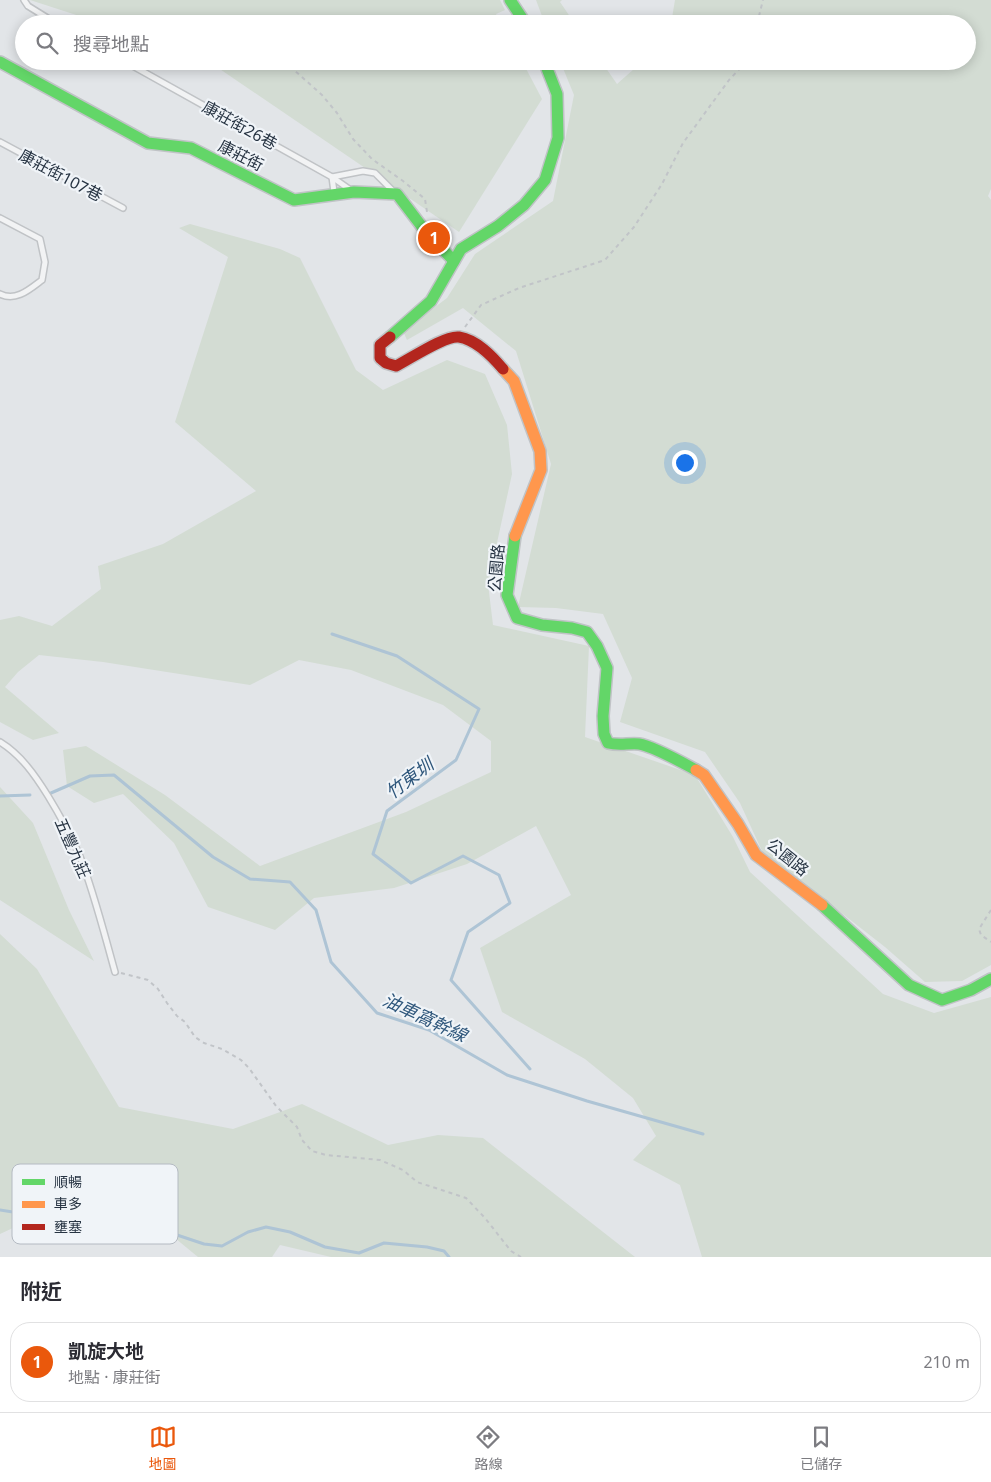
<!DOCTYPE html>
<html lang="zh-TW">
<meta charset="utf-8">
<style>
:root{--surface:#fff;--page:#f7f7f7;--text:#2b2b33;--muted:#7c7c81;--line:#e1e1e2;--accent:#ea580c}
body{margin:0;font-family:"Noto Sans","Noto Sans TC",sans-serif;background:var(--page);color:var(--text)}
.you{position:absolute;left:684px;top:462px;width:18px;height:18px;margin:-12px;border:4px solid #fff;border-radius:50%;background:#1a73e8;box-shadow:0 0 0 8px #1a73e833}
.badge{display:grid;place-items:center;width:32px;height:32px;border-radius:50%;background:var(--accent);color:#fff;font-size:16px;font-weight:700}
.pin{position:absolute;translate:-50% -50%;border:2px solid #fff;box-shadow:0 1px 5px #0006}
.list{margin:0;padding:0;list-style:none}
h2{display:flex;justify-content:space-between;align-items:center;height:65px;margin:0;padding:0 20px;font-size:21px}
h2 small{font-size:16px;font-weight:400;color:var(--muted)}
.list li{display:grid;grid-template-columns:32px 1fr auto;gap:15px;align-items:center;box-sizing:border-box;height:80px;margin:0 10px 10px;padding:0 10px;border:1px solid var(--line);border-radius:20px}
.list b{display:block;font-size:19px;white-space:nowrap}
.list p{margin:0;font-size:16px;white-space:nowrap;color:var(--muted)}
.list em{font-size:16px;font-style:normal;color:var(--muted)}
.icon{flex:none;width:28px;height:28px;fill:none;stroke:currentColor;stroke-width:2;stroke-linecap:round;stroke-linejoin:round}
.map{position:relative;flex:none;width:991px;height:1257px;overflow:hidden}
.search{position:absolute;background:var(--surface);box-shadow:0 2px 12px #0003;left:15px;right:15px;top:15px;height:55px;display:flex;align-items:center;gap:12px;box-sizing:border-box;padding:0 18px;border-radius:28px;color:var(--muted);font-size:19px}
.sheet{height:155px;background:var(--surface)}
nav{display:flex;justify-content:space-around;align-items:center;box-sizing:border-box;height:70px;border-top:1px solid var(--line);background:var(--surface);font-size:14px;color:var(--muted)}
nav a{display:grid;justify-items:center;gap:2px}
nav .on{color:var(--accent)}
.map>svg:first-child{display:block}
.green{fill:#d3dcd3}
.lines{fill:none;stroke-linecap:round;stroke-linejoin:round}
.stream{stroke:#aec4d5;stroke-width:3}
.lane-casing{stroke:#c0c3c6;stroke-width:8}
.fast-casing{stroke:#c0c3c6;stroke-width:14}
.slow-casing{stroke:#c0c3c6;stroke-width:14}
.jam-casing{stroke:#c0c3c6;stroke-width:14}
.path{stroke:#c1c4c8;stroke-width:2;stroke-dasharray:4 4;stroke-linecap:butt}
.lane{stroke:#f2f3f4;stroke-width:5}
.fast{stroke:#63d668;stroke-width:11}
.slow{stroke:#ff974d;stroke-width:11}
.jam{stroke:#b3261e;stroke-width:11}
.labels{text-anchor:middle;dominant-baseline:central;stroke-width:4.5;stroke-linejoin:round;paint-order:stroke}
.street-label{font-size:16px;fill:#273443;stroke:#f0f4f8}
.water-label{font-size:18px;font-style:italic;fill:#2e567b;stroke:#f0f4f8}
.key{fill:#f0f4f8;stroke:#b4bac2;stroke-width:1}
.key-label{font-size:14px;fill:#273443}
</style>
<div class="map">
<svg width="991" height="1257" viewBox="0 0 991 1257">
<rect width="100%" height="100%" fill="#e2e5e8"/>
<g class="green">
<path d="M30 0H500L505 10 496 14 501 24H104Z"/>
<path d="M536 0H562L560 2 575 24H545Z"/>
<path d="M675 0H991V189L988 196 991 200V965L962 981 925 982 885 947 762 851 740 803 705 752 620 722 632 678 603 614 556 608 518 607 551 464 516 351 463 308 407 340 403 331 447 298 475 254 553 201 574 95 560 61H601L617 84 643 61H967V24H671Z"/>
<path d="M208 61H522L542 99 459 232Z"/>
<path d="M190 224 280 249 300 258 356 370 383 390 447 360 485 374 507 425 512 474 488 584 493 625 589 646 585 737 695 775 733 837 750 872 883 994 934 1013 991 997V1257H702L680 1185 633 1160 656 1136 633 1098 585 1059 502 1012 480 948 571 895 536 826 467 864 394 888 314 898 275 930 208 907 174 843 123 794 94 803 67 786 63 750 86 746 165 795 260 866 406 812 491 772V741L443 705 351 670 299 660 250 685 103 662 39 655 18 672 5 687 59 733 33 740 0 722V620L19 616 52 626 101 589 98 566 163 544 256 491 175 422 228 257 179 228Z"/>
<path d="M0 787 33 823 69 910 94 961 0 900Z"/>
<path d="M0 934 37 969 119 1107 233 1129 302 1104 388 1145 438 1135 483 1138 635 1257H331L280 1245 272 1257H198L153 1220 28 1221 0 1234Z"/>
</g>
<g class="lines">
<g class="stream">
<path d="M332 634 397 656 479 709 456 760 387 811 373 854 411 883 463 856 499 875 510 903 468 932 451 980 530 1069"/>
<path d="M51 793 90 776 114 775 213 857 250 879 290 882 316 910 331 962 377 1013 429 1030 507 1075 587 1101 703 1134"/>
<path d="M0 796 30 795"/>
<path d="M0 1210 70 1221 159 1229 204 1244 222 1246 248 1232 266 1227 290 1232 325 1247 359 1253 384 1243 427 1247 444 1251 449 1257"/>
</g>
<defs>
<g id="lane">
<path d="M24 0 28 6 57 24"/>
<path d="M124 61 332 177 349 189"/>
<path d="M0 142 123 208"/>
<path d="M334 192 332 177 363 171 375 173 393 191"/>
<path d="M0 218 40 239 45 262 42 280C30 289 16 302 0 294"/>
<path d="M0 742C21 755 35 775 48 796 59 814 70 834 79 854 94 892 104 933 115 972"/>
</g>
<g id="fast">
<path d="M510 0 526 24"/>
<path d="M0 62 148 143 191 148 294 200 354 192 397 194 426 232 454 261"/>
<path d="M390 337 431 301 461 249 498 226 524 205 545 180 558 138 557 94 544 61"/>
<path d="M515 536 507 595 517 618 542 625 572 628 587 632 597 646 607 668 603 716 604 734 608 743C619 746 628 743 639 744 653 746 683 763 696 770"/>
<path d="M822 905 909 985 942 1000 971 990 991 979"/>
</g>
<g id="slow">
<path d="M503 369 514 381 540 451 541 470 515 536"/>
<path d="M696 770 704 775 738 824 756 855 822 905"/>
</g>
<path id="jam" d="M390 337 380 345V358L386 363 396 366C410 359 445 335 459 337 477 340 492 356 503 369"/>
</defs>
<use href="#lane" class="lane-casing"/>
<use href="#fast" class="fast-casing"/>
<use href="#slow" class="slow-casing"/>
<use href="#jam" class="jam-casing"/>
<g class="path">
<path d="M757 24 763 0"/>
<path d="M284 61 322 95 337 113 353 139 372 159 403 181 425 199 427 212"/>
<path d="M465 327 481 305 519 288 605 260 634 227 662 184 683 143 729 80 747 61"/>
<path d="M991 910 979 929 981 935 991 942"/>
<path d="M121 973 148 980 158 989 167 1003 177 1016 185 1022 195 1037 204 1043 222 1049 241 1060 249 1068 276 1106 297 1127 302 1140 312 1151 326 1155 380 1160 403 1170 417 1182 466 1198 485 1218 511 1251 521 1257"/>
</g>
<use href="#lane" class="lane"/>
<use href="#fast" class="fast"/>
<use href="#slow" class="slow"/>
<use href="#jam" class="jam"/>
</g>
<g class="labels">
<g class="street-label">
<text transform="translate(240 125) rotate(29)">康莊街26巷</text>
<text transform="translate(241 155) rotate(27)">康莊街</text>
<text transform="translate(61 175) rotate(28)">康莊街107巷</text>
<text transform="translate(496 568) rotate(-85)">公園路</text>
<text transform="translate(73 848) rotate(66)">五豐九莊</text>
<text transform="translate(788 857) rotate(39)">公園路</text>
</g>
<g class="water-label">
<text transform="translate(409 778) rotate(-37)">竹東圳</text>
<text transform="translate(425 1017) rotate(25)">油車窩幹線</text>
</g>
</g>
<rect x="12" y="1164" width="166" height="80" rx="8" class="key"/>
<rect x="22" y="1179" width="23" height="6" fill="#63d668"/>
<rect x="22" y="1201" width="23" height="7" fill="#ff974d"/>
<rect x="22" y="1224" width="23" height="6" fill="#b3261e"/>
<g class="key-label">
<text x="54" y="1187">順暢</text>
<text x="54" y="1209">車多</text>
<text x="54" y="1232">壅塞</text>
</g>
</svg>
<div class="you"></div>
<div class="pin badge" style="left:434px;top:238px">1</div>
<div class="search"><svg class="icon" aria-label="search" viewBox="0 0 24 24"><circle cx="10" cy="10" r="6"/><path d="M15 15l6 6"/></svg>搜尋地點</div>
</div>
<section class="sheet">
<h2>附近<small></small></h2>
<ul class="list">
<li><span class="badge">1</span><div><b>凱旋大地</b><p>地點 · 康莊街</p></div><em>210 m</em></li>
</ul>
</section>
<nav>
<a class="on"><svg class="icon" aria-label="map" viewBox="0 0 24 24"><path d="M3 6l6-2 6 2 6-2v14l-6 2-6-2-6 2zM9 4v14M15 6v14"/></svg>地圖</a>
<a><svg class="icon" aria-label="directions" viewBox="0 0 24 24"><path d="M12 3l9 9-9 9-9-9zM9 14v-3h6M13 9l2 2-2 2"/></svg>路線</a>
<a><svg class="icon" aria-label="saved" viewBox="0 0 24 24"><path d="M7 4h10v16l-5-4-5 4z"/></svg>已儲存</a>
</nav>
